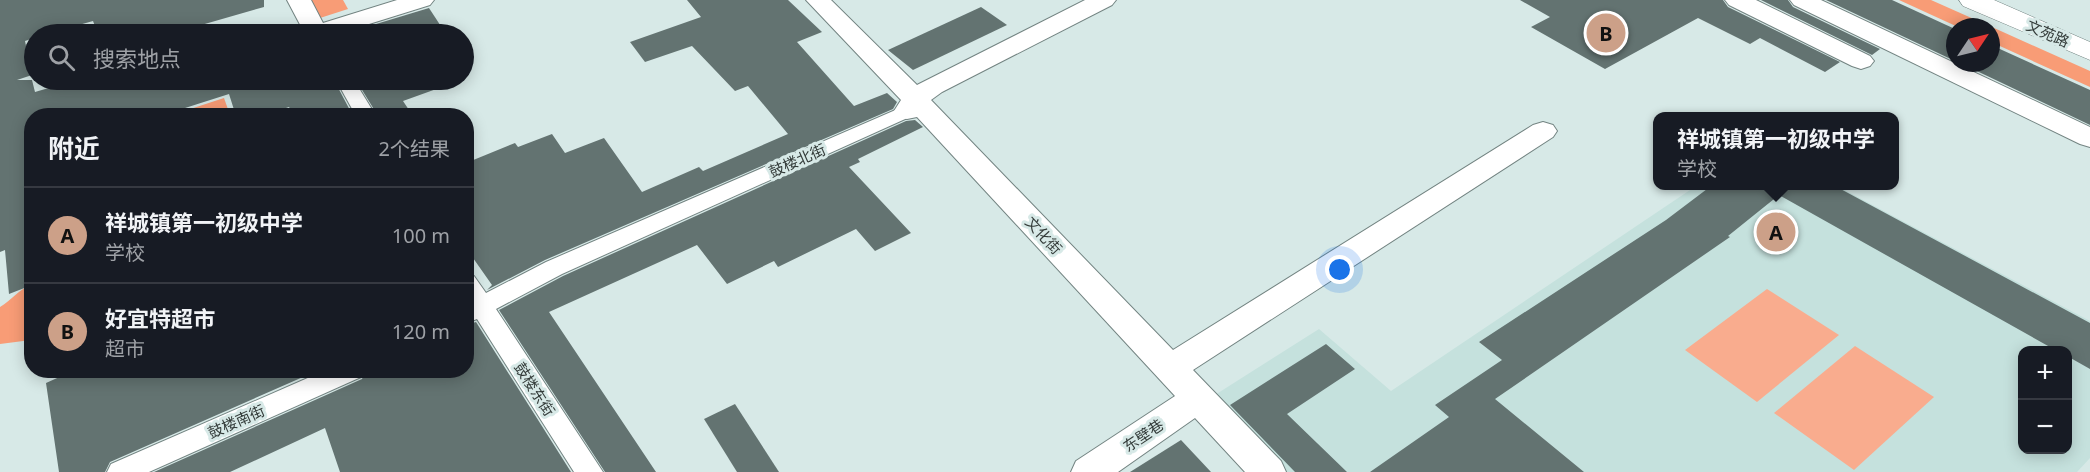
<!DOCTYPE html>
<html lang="zh">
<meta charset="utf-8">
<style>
:root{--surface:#171b24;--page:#242831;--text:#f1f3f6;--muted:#9ea1a6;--line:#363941;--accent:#cca088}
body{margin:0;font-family:"Noto Sans","Noto Sans SC",sans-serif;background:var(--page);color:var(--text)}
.controls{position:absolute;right:18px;bottom:18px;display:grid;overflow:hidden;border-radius:12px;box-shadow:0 3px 15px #0003}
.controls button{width:54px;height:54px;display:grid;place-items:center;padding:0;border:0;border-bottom:2px solid var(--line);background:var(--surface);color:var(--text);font:30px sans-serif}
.compass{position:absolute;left:1946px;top:18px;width:54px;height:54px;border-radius:50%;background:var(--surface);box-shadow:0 3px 15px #0003;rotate:55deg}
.you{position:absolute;left:1340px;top:270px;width:21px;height:21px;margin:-15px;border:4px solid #fff;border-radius:50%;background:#1a73e8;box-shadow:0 0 0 9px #1a73e833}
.badge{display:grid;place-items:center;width:39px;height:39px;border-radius:50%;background:var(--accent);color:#111;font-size:20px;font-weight:700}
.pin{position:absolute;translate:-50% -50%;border:3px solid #fff;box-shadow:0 2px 6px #0006}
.popup{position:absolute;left:1653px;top:112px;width:246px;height:78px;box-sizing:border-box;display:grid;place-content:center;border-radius:12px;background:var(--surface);filter:drop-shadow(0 2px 4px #0005);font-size:20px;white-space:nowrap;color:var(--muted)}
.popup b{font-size:22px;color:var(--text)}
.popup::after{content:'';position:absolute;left:50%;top:100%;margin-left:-12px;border:12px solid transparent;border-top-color:var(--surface)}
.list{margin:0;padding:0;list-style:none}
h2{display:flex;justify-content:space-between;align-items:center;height:78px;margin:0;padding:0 24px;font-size:26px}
h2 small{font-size:20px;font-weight:400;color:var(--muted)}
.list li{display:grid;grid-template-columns:39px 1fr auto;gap:18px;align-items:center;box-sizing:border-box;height:96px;padding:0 24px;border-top:2px solid var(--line)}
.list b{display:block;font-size:22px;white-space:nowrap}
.list p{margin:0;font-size:20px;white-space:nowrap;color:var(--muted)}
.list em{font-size:20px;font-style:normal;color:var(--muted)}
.icon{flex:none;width:33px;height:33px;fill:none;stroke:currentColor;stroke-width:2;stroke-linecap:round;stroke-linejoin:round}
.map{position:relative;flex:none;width:2090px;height:472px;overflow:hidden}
.search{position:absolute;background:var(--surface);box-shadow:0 3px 15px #0003;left:24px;top:24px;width:450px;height:66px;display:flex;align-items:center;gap:15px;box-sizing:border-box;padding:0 21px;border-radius:33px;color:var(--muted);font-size:22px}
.panel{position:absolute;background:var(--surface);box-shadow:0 3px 15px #0003;left:24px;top:108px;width:450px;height:270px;border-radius:24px}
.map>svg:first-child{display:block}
.built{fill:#c5e1dd;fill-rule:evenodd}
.green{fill:#f9ac8e}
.forest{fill:#f89c76}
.building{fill:#637371}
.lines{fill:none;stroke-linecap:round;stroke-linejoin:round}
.pedestrian-casing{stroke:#738482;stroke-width:2}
.minor-casing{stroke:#738482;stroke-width:2}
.secondary-casing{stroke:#738482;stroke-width:1}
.pedestrian{fill:#fff;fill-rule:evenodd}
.minor{fill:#fff;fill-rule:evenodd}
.secondary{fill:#fff;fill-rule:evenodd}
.labels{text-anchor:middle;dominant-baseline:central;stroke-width:6;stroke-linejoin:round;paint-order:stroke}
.street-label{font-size:15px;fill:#343c3a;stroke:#d7e9e7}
</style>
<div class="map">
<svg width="2090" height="472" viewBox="0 0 2090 472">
<rect width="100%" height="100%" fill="#d7e9e7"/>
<path class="built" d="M1696 186H1837L2090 321V458L2077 472H1280L1207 400 1319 329 1391 391ZM2022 350H2068V450H2022Z"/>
<g class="green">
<path d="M1767 289 1839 335 1757 402 1685 350Z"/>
<path d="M1855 346 1934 397 1854 470 1774 413Z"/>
</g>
<g class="forest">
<path d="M311 0H343L348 9 320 18Z"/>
<path d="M1899 0H1931L1976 20 1965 27H1958Z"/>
<path d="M1983 23 2090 71V87L1991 42V27H1978Z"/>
<path d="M224 98 230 115H172Z"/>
<path d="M31 285V340L0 344V307C12 300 18 290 31 285Z"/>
</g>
<g class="building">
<path d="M0 0H264V7L170 34H98L93 21 47 34H34V38L25 41 32 75 17 80H32L35 92 76 80H334L353 116H294L289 107 262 116H236L229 94 160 116H32V285L9 294 5 250 0 252Z"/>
<path d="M687 0H788L822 32 797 42 854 106 887 93 897 102 893 109 545 260 487 290 492 285 466 248V163L515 143 518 147 552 134 565 153 604 138 642 192 699 167 703 171 788 134 748 86 735 91 692 46 645 62 630 42 701 17Z"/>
<path d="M1520 0H1723L1728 7 1840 62 1825 72 1760 38 1750 44 1698 18 1605 69 1531 27 1550 17Z"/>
<path d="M1761 0H1788L1793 7 1880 49 1872 55Z"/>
<path d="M1826 0H1892L1955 29V61Z"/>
<path d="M981 7 1007 25 913 70 888 50Z"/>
<path d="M429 8 446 34H343Z"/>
<path d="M1991 45 2090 90V125L1960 63H1991Z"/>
<path d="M356 80H452L453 83 403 101 413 116H378Z"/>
<path d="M915 120 923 127 858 159 860 162 849 167 911 233 875 251 856 229 778 267 774 261 727 284 697 245 549 312 656 472H605L499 310 563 276 906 121Z"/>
<path d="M1711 186H1835L2090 323V369L2067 356V351H2057L1779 195 1728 236 1730 237 1495 399 1584 472H1370L1449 417 1435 405 1502 360 1479 342 1666 220Z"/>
<path d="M476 322 571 472H340L325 428 230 472H154L362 379 366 370H466V325Z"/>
<path d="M1326 344 1355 369 1287 414 1347 472H1295L1230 405Z"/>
<path d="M75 370H319L110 462 105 472H59L46 383Z"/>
<path d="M735 404 779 472H737L704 419Z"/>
<path d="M1181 440 1211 472H1130Z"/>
</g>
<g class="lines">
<defs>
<g id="pedestrian">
<path d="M336 80H354L376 116H356Z"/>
<path d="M907 105 914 107 917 111 914 115 562 274 496 309 603 472H574L477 319 466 323V274L474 276 486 293 546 262Z"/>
<path d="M326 370H364L361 377 149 472H107L111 464Z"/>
</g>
<g id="minor">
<path d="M287 0H311L323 23 397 0H434L430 5 337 34H305Z"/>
<path d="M806 0H831L917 85 1085 0H1116L1112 5 942 92 931 100 1173 350 1533 125 1543 122 1553 125 1557 131 1553 137 1193 370 1281 461 1286 472H1245L1195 418 1118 472H1071L1076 461 1175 396 917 117 907 119 898 117 894 111 901 100Z"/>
<path d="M1725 0H1756L1870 56 1874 61 1870 66 1861 69 1852 66 1729 5Z"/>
<path d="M1790 0H1821L2090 127V147L2080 144 1794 5Z"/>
</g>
<path id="secondary" d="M1959 0H1994L2090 42V60L1963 6Z"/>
</defs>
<use href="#pedestrian" class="pedestrian-casing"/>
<use href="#minor" class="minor-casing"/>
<use href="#secondary" class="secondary-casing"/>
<use href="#pedestrian" class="pedestrian"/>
<use href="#minor" class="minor"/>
<use href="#secondary" class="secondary"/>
</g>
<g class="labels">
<g class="street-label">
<text transform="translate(2048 33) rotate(24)">文苑路</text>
<text transform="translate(797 160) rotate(-24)">鼓楼北街</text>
<text transform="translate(1044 235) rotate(47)">文化街</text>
<text transform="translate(535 389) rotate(57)">鼓楼东街</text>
<text transform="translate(236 421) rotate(-24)">鼓楼南街</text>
<text transform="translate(1143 435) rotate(-34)">东壁巷</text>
</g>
</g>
</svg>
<div class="controls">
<button>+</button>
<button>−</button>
</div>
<svg class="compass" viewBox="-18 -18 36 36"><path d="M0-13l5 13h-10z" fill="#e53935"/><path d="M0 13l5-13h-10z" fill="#9ea1a6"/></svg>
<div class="you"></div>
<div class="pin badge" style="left:1776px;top:232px">A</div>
<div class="popup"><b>祥城镇第一初级中学</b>学校</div>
<div class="pin badge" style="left:1606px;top:33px">B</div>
<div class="search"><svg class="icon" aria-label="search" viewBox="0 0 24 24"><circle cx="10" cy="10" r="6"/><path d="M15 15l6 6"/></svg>搜索地点</div>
<section class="panel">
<h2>附近<small>2个结果</small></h2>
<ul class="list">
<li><span class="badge">A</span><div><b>祥城镇第一初级中学</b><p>学校</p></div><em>100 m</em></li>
<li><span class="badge">B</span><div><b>好宜特超市</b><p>超市</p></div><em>120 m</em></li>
</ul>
</section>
</div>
